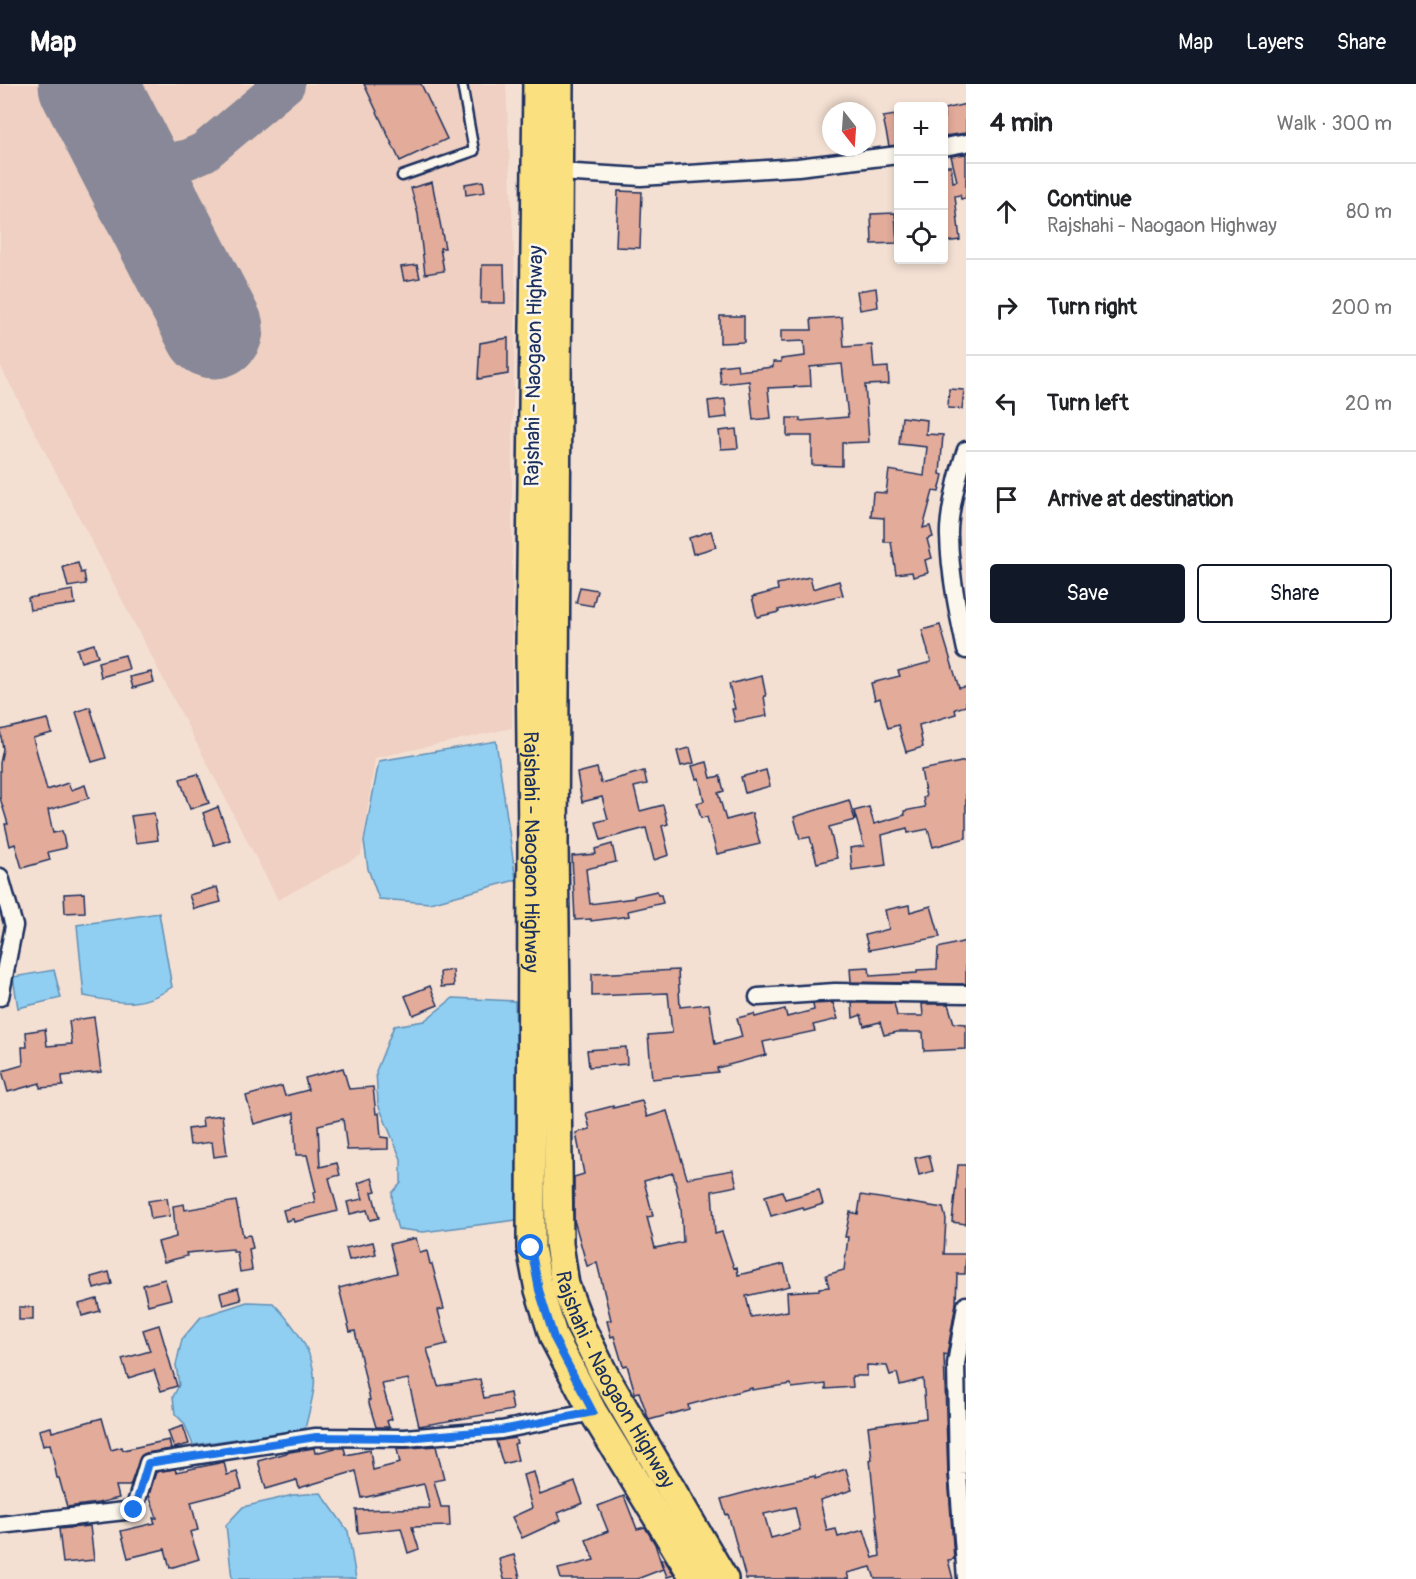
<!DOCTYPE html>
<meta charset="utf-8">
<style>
:root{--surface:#fff;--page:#f2f2f2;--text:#202124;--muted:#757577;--line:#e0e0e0;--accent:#111827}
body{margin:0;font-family:Pangolin,sans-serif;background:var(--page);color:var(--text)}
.controls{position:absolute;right:18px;top:18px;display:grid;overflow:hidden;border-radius:6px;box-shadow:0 3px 9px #0003}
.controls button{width:54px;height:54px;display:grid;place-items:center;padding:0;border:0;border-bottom:2px solid var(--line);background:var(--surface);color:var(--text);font:30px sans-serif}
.compass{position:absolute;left:822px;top:18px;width:54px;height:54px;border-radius:50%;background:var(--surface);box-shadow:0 3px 9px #0003;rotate:163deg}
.stop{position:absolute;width:18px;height:18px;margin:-14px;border:4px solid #1a73e8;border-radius:50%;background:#fff}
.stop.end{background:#1a73e8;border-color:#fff;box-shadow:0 2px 6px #0008}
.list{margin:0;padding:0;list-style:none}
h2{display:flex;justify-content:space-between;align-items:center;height:78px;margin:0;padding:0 24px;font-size:26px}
h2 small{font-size:20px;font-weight:400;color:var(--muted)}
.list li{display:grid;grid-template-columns:39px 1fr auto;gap:18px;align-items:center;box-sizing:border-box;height:96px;padding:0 24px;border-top:2px solid var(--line)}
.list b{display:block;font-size:22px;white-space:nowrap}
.list p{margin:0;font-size:20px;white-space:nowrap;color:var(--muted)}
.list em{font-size:20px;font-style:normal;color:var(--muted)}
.actions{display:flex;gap:12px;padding:18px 24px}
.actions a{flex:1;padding:14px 0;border:2px solid var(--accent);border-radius:6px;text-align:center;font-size:21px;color:var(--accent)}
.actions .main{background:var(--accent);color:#fff}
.icon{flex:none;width:33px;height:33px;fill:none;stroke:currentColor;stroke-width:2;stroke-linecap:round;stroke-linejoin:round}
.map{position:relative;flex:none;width:966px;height:1495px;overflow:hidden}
header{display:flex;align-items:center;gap:36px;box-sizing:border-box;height:84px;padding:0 30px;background:var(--accent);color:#fff}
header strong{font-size:28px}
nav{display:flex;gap:33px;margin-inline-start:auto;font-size:21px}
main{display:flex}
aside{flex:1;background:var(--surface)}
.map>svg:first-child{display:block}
.built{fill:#efd0c2}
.water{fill:#90cff1;stroke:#618fb6;stroke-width:1.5}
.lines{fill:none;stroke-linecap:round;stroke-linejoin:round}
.taxiway{stroke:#888898;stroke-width:40}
.runway{stroke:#888898;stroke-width:99}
.building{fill:#e2ab9a;stroke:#1b2f5e;stroke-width:1.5;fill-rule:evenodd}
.lane-casing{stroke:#1b2f5e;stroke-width:13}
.street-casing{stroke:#1b2f5e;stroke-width:21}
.primary-casing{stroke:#1b2f5e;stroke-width:32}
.lane{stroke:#fbf7ec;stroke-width:8}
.street{stroke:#fbf7ec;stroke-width:16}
.primary{stroke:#fbe080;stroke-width:27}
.route{stroke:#1a73e8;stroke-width:8}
.labels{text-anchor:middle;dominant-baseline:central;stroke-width:5;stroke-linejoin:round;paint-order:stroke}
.street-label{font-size:21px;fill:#1b2f5e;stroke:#fbf7ec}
</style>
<header>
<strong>Map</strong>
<nav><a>Map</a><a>Layers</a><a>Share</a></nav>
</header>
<main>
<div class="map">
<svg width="966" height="1495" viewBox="0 0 966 1495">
<rect width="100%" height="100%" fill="#f4e0d3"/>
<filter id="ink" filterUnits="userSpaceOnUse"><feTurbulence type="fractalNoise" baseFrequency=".0167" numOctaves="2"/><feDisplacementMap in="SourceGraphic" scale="12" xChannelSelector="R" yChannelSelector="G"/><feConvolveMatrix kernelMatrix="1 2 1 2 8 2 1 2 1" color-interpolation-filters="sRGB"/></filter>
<g filter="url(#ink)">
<path class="built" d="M0 0H506L516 212 512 364V644L375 674 361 771 278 816 0 281Z"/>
<g class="water">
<path d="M496 657 516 796 430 819 379 815 368 785 364 757 379 677Z"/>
<path d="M159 829 172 903C140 925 120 919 84 912L77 841Z"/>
<path d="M54 886 61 914 18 924 13 893Z"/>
<path d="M453 914 515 917 519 1047 516 1136 423 1148 398 1145 393 1128 392 1109 401 1099V1075L378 1020 376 987 394 942 424 937Z"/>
<path d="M247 1218 273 1219C294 1241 318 1271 314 1304 312 1318 308 1332 305 1345L193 1361 184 1339 175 1330 173 1313 179 1301 176 1281 182 1255 201 1233Z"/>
<path d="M321 1409 348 1447 356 1495H232L226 1441 243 1423 293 1411Z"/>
</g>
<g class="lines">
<path class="taxiway" d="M126 76 156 82 188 75 204 68 285 0"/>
<path class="runway" d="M88 0 214 245"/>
</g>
<g class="building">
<path d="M364 0H421L447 55 400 77Z"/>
<path d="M966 20V49L944 52V25Z"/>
<path d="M895 31 898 61 889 62 883 33Z"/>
<path d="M966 70V114L961 115 960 111 955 112 960 156 944 158V82H951L953 98 957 97 951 72Z"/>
<path d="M483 97 485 108 466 111 465 100Z"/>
<path d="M432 98 445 164H440L444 187 425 190 418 130 411 104Z"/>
<path d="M618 107 642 108 640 164 616 163Z"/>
<path d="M895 129 897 159 872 160 871 130Z"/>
<path d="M417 181 420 194 404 197 401 183Z"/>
<path d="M482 181H504L505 219H481Z"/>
<path d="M876 204 878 223 860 226 857 207Z"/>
<path d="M720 232H744V258L720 259Z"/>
<path d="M842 233 844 263 872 261 874 284 888 283 889 300 865 301 869 358 842 359V382L812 381V352H787V334H800V337L848 333 842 280 810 283 811 302 768 304 771 334 753 336 749 297 721 300 719 282 737 280 738 287 773 283V278H781V275L805 272 804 257 781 258V246H812L811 235Z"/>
<path d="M508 254V290L478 295 480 259Z"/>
<path d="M949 305 964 306 962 325 948 324Z"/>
<path d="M725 315 727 333 710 335 708 317Z"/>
<path d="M902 333 927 336 926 350 943 351 940 390 943 391 939 408 933 407 923 444 930 442 933 453 927 455 932 474 925 476 928 489 913 493 912 488 896 490 891 458H884V434L871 433 873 408 886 409 889 386 924 392 927 363 899 360Z"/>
<path d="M736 345 738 364 721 365 719 347Z"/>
<path d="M711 447 716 463 693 470 689 454Z"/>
<path d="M78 479 81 489 84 488 86 500 68 503 63 483Z"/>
<path d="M810 493 813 505 839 497 843 511 778 526 779 528 757 533 752 513 778 506 777 500Z"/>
<path d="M580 503 597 506 593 522 576 519Z"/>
<path d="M73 506 75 520 30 526 28 514Z"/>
<path d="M940 541 959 604 966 603V622L955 625 956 630 919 641 923 663 906 668 898 641 888 644 880 614 875 616 871 599 900 592 898 587 931 578 922 546Z"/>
<path d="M94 560 98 573 81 578 77 565Z"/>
<path d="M125 571 129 585 101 593 98 578Z"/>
<path d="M151 588 154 598 133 604 130 593Z"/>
<path d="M762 592 766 612H764L767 632 735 638 732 625H735L729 600Z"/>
<path d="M90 623 106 674 92 678 76 628Z"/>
<path d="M48 635 52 649 33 654 47 706 68 699 71 706 85 701 89 714 48 726 53 749 62 747 66 764 48 768 50 776 22 784 15 760 10 762 5 740H8L0 714V679L3 665 0 646Z"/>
<path d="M690 664 694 679 681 682 677 667Z"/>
<path d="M966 677V754L933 763 928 745 908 749 907 744 882 751 886 781 852 786 850 764 864 762 854 727 869 723 874 740 905 731 904 727 925 723 923 714 926 713 921 686Z"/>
<path d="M707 678 711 694 720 692 724 707 718 709 726 736 752 729 760 760 717 770 707 733 701 734 697 719 704 717 699 694 696 695 692 682Z"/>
<path d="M597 684 601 699 644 687 647 700 634 703 640 727 663 721 668 740 662 742 669 771 654 776 646 744 601 756 596 738 608 735 602 713 582 718 577 689Z"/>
<path d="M766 686 770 702 745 709 741 693Z"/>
<path d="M198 690 209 719 190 725 180 695Z"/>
<path d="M849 716 855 736 829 743 837 774 817 779 810 753 800 755 794 733Z"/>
<path d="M218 723 230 756 214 761 203 729Z"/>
<path d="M154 729 158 756 136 759 131 732Z"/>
<path d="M612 760 616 778 586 785 590 820 634 814V812L657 807 658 811H661L663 819 628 827 629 832 591 837V835L575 836 572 772 596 770 595 765Z"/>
<path d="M217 803 221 818 194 825 189 811Z"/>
<path d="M84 809 85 828 65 829 64 810Z"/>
<path d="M909 821 910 828 931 822 940 853 869 866 865 851 889 845 885 826Z"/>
<path d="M966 857V900L851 898 850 884 869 883 870 892 917 889V886L937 885 938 864Z"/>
<path d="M453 886 454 902 441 903 440 888Z"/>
<path d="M678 886 680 923 709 920 715 960 742 953 737 934 754 930 755 933 785 925 787 933 814 926 813 920 833 919 838 935 813 941 815 947 763 958 766 971 717 984 718 988 652 995 648 951 672 949 668 909 592 912V890Z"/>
<path d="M430 902 438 921 413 931 405 912Z"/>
<path d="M852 919H894L897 932H923L922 920H948L954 939 966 940V965L924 967 923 948H897L884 951 880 938 864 942 861 931 853 934Z"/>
<path d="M94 933 101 988 62 992 63 1002 40 1004V999L8 1008 2 987 23 981 22 963H27L26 948 45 945 47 962 72 960 69 937Z"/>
<path d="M626 963 627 980 589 983 587 966Z"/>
<path d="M343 984 349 1005 373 1003 376 1030 379 1029 381 1053 388 1054V1065L347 1066 343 1035 318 1041 320 1083 337 1079 340 1091 329 1094 338 1127 294 1138 293 1135 286 1137 283 1126 315 1118 313 1109 316 1108 307 1071H296L294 1029 254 1040 246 1012 282 1002 285 1012 308 1006 305 994Z"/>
<path d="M642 1017 647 1033 667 1027 687 1094 733 1086 737 1102 712 1107 715 1150 722 1148 734 1184 737 1183 738 1191 784 1180 790 1202 746 1212 751 1233 788 1227 787 1208 819 1206V1204L829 1203 826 1191 844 1186 848 1153H845L850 1128 858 1130 861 1111 943 1124 946 1135 944 1170H966L965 1190H957L956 1219 947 1271 944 1270 948 1391 954 1475 948 1476 953 1495H875L871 1483 847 1489 849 1495H746L728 1430 726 1431 721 1415 773 1401 815 1392V1395L846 1385 852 1406 820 1416 827 1447 836 1445 838 1453 864 1446 873 1474 880 1472 870 1376 872 1375 868 1342 926 1334 923 1295 900 1301 897 1289 890 1291 887 1282 867 1281V1292H852L853 1303 826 1305V1300L792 1304 791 1300 752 1306V1304L688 1321 689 1325 649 1336 639 1308 635 1309 627 1281 623 1282 614 1252 611 1253 607 1237 611 1236 597 1179 587 1182 574 1136V1093L584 1090 576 1049 590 1045 586 1029 613 1022V1024ZM673 1089 681 1123 683 1158 655 1164 647 1133 653 1132 644 1097ZM795 1423 800 1446 771 1454 764 1430Z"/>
<path d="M222 1031 227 1071 214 1073 212 1058 190 1061 188 1045 203 1043 202 1034Z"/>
<path d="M929 1071 933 1087 919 1091 915 1074Z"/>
<path d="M958 1081H966V1140L952 1138Z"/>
<path d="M372 1094 376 1107 372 1108 379 1134 370 1136 367 1126 350 1130 347 1118 363 1115 358 1099Z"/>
<path d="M819 1106 823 1120 804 1126 803 1123 771 1132 765 1112 782 1107 785 1115Z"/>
<path d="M167 1114 170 1132 151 1135 148 1117Z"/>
<path d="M236 1117 243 1152 250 1151 253 1164 249 1165 252 1186 240 1188 237 1168H233V1165L186 1169 187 1172 164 1178 158 1158 176 1153 173 1122 184 1120 185 1126Z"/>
<path d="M416 1154 420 1169 427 1167 430 1180H432L444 1225 438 1226 447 1260 427 1265 438 1302 480 1295 484 1314 510 1309 513 1326 419 1342 408 1295 382 1300 392 1335 387 1337 389 1343H376L368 1316H370L355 1247 350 1248 339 1204 397 1189 390 1160Z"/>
<path d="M373 1158 376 1170 349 1176 346 1164Z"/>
<path d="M109 1188 112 1200 94 1205 91 1193Z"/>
<path d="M165 1195 171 1215 148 1221 143 1201Z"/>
<path d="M238 1204 241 1216 223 1221 220 1209Z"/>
<path d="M97 1215 100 1227 82 1232 79 1220Z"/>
<rect x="19" y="1223" width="14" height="13"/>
<path d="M159 1241 177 1302 161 1307 154 1286 128 1294 122 1275 150 1267 143 1246Z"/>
<path d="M102 1334 111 1366 122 1363 123 1366 169 1356 171 1365 146 1369 141 1372 130 1402H116L119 1414 98 1419 67 1423 59 1394H57L50 1360 43 1362 39 1346 51 1343 52 1348Z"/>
<path d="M183 1342 189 1360 174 1364 168 1347Z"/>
<path d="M515 1354 517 1359 514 1360 518 1376 503 1380 496 1357Z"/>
<path d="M436 1362 444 1395 434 1397 441 1423H449L450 1442 412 1443 419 1465 408 1469 401 1444 358 1449 356 1426 430 1424 424 1400 362 1414 356 1387 299 1404 297 1396 266 1405 258 1377 290 1368 314 1364 315 1369 335 1364H344L346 1371 370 1366 373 1386 400 1379 397 1365Z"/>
<path d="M224 1378 227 1391 237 1388 242 1405 191 1418 198 1446 190 1448 199 1475 170 1484 165 1465 128 1474 121 1447 155 1439 153 1434H157L149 1411 156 1388 175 1385 176 1388Z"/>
<path d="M534 1388 540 1411 575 1398 583 1419 558 1429 561 1436 522 1454 512 1433 532 1424 523 1391Z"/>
<path d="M624 1412 637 1445 645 1443 655 1460 663 1485 637 1495H561L558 1485 594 1476 586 1456 608 1447 598 1422Z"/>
<path d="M90 1442 94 1476 63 1479 59 1445Z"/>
<path d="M514 1471 520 1493 519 1495H504L499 1475Z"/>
<path d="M664 1475 674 1491 667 1493 661 1476Z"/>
</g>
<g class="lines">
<defs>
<path id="lane" d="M402 92 474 67 462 0"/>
<g id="street">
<path d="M944 63 966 59"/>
<path d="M559 88 641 93 798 83 898 71"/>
<path d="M966 366C959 385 948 432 949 452 950 490 958 529 966 566"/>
<path d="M0 793 14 842 0 913"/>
<path d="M758 913 835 908 966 910"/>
<path d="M0 1441 134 1426 148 1379 316 1353 405 1354 501 1346 593 1328"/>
<path d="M966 1495 958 1390 956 1280 966 1221"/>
</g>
<g id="primary">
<path id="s1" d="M537 0 530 565 532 758 531 1164 539 1206 554 1254 593 1328 695 1495"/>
<path id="s2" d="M559 0 554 758 559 1160 565 1201 581 1243 604 1290 724 1495"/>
</g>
</defs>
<use href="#lane" class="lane-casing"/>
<use href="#street" class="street-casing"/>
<use href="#primary" class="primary-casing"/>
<use href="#lane" class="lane"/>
<use href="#street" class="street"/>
<use href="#primary" class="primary"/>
</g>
</g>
<g class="lines" filter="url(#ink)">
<path class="route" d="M134 1426 148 1379 316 1353 405 1354 501 1346 593 1328 554 1254 539 1206 531 1164"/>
</g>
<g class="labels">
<g class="street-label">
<text transform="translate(534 282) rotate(-89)">Rajshahi - Naogaon Highway</text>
<text stroke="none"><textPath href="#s1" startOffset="768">Rajshahi - Naogaon Highway</textPath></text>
<text stroke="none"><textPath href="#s2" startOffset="1308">Rajshahi - Naogaon Highway</textPath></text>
</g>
</g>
</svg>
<div class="controls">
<button>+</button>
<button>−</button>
<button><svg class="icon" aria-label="locate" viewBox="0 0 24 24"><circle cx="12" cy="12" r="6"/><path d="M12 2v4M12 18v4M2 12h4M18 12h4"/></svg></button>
</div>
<svg class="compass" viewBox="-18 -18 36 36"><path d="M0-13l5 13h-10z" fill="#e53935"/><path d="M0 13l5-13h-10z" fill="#757577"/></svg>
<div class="stop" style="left:531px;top:1164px"></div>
<div class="stop end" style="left:134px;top:1426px"></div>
</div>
<aside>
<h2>4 min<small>Walk · 300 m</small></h2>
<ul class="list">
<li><svg class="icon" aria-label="ahead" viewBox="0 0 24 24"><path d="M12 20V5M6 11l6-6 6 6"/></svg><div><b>Continue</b><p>Rajshahi - Naogaon Highway</p></div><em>80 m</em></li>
<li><svg class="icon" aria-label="right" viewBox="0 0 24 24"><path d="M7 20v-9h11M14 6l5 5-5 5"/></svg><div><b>Turn right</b></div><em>200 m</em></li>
<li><svg class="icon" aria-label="left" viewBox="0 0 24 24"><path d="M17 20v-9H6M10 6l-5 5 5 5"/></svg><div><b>Turn left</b></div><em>20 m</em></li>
<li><svg class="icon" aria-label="arrive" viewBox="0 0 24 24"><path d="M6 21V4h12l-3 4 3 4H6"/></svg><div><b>Arrive at destination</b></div></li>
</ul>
<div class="actions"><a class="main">Save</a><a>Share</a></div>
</aside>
</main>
